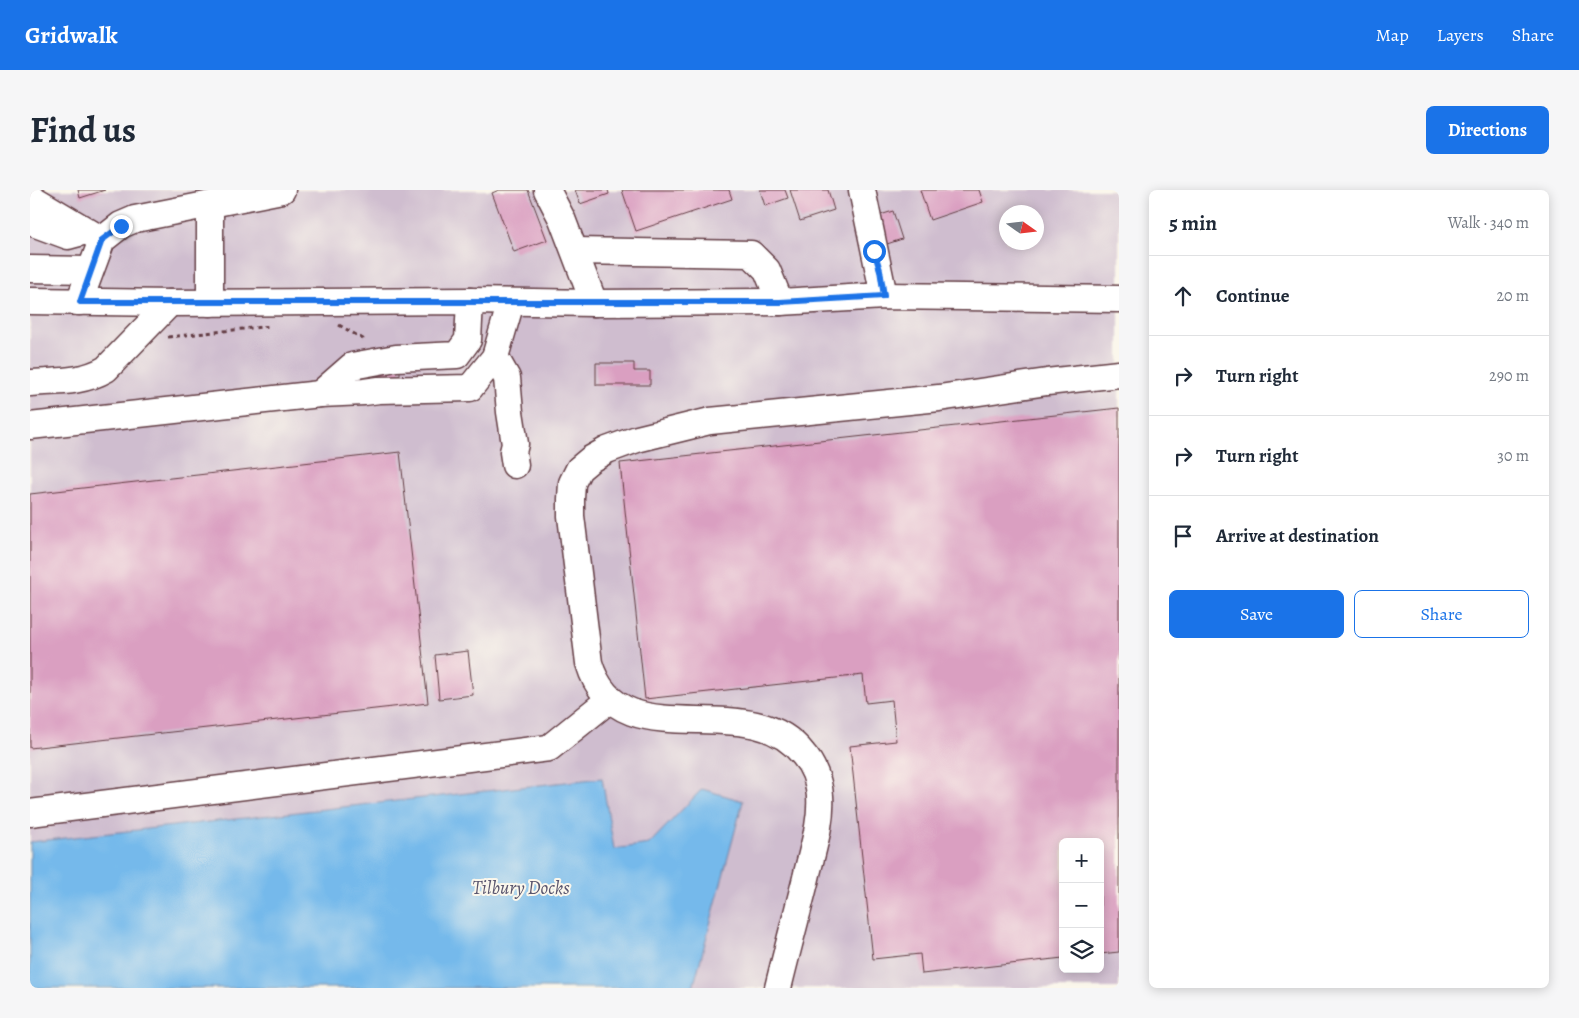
<!DOCTYPE html>
<meta charset="utf-8">
<style>
:root{--surface:#fff;--page:#f6f6f7;--text:#1f2937;--muted:#747a83;--line:#e0e1e3;--accent:#1a73e8}
body{margin:0;font-family:Alegreya,serif;background:var(--page);color:var(--text)}
.controls{position:absolute;right:15px;bottom:15px;display:grid;overflow:hidden;border-radius:8px;box-shadow:0 2px 12px #0003}
.controls button{width:45px;height:45px;display:grid;place-items:center;padding:0;border:0;border-bottom:1px solid var(--line);background:var(--surface);color:var(--text);font:25px sans-serif}
.compass{position:absolute;left:969px;top:15px;width:45px;height:45px;border-radius:50%;background:var(--surface);box-shadow:0 2px 12px #0003;rotate:104deg}
.stop{position:absolute;width:15px;height:15px;margin:-11px;border:4px solid #1a73e8;border-radius:50%;background:#fff}
.stop.end{background:#1a73e8;border-color:#fff;box-shadow:0 1px 5px #0008}
.list{margin:0;padding:0;list-style:none}
h2{display:flex;justify-content:space-between;align-items:center;height:65px;margin:0;padding:0 20px;font-size:21px}
h2 small{font-size:16px;font-weight:400;color:var(--muted)}
.list li{display:grid;grid-template-columns:32px 1fr auto;gap:15px;align-items:center;box-sizing:border-box;height:80px;padding:0 20px;border-top:1px solid var(--line)}
.list b{display:block;font-size:19px;white-space:nowrap}
.list em{font-size:16px;font-style:normal;color:var(--muted)}
.actions{display:flex;gap:10px;padding:15px 20px}
.actions a{flex:1;padding:11px 0;border:1px solid var(--accent);border-radius:8px;text-align:center;font-size:18px;color:var(--accent)}
.actions .main{background:var(--accent);color:#fff}
.icon{flex:none;width:28px;height:28px;fill:none;stroke:currentColor;stroke-width:2;stroke-linecap:round;stroke-linejoin:round}
.map{position:relative;flex:none;width:1089px;height:798px;overflow:hidden;border-radius:8px}
header{display:flex;align-items:center;gap:30px;box-sizing:border-box;height:70px;padding:0 25px;background:var(--accent);color:#fff}
header strong{font-size:24px}
nav{display:flex;gap:28px;margin-inline-start:auto;font-size:18px}
.intro{display:flex;align-items:center;justify-content:space-between;box-sizing:border-box;height:120px;padding:0 30px}
h1{margin:0;font-size:35px}
.button{padding:12px 22px;border-radius:8px;background:var(--accent);color:#fff;font-size:18px;font-weight:700}
main{display:flex;gap:30px;padding:0 30px}
aside{flex:1;background:var(--surface);border-radius:8px;box-shadow:0 2px 12px #0003}
.map>svg:first-child{display:block}
.industrial{fill:#cfbdcf;fill-rule:evenodd}
.water{fill:#75b9eb;stroke:#606c8b}
.building{fill:#da9fc1}
.lines{fill:none;stroke-linecap:round;stroke-linejoin:round}
.minor-casing{stroke:#633d44;stroke-width:29}
.path{stroke:#633d44;stroke-width:3;stroke-dasharray:4 4;stroke-linecap:butt}
.minor{stroke:#fff;stroke-width:26}
.route{stroke:#1a73e8;stroke-width:6}
.labels{text-anchor:middle;dominant-baseline:central;stroke-width:4;stroke-linejoin:round;paint-order:stroke}
.water-label{font-size:19px;font-style:italic;fill:#59556e;stroke:#fbf7ec}
</style>
<header>
<strong>Gridwalk</strong>
<nav><a>Map</a><a>Layers</a><a>Share</a></nav>
</header>
<div class="intro"><h1>Find us</h1><a class="button">Directions</a></div>
<main>
<div class="map">
<svg width="1089" height="798" viewBox="0 0 1089 798">
<rect width="100%" height="100%" fill="#fbf7ec"/>
<filter id="ink" filterUnits="userSpaceOnUse"><feTurbulence type="fractalNoise" baseFrequency=".02" numOctaves="2"/><feDisplacementMap in="SourceGraphic" scale="10" xChannelSelector="R" yChannelSelector="G"/><feConvolveMatrix kernelMatrix="1 2 1 2 8 2 1 2 1" color-interpolation-filters="sRGB"/></filter>
<filter id="wash" filterUnits="userSpaceOnUse"><feTurbulence type="fractalNoise" baseFrequency=".0096" numOctaves="4" result="noise"/><feDisplacementMap in="SourceGraphic" scale="20" xChannelSelector="R" yChannelSelector="G"/><feGaussianBlur stdDeviation="1.12" result="paint"/><feColorMatrix in="noise" values="0 0 0 0 0 0 0 0 0 0 0 0 0 0 0 0 0 1.4 0 .05"/><feComposite in="paint" operator="in"/></filter>
<g filter="url(#wash)">
<rect width="100%" height="100%" fill="#efe9d0"/>
<path class="industrial" d="M0 0H1089V798H0ZM976 22H1006V52H976ZM1033 652H1070V779H1033Z"/>
<path class="water" d="M572 588 584 659 619 654 672 599 713 611 663 798H0V652Z"/>
<g id="blocks">
<g class="building">
<path d="M48 0H75L50 8Z"/>
<path d="M469 0H498L517 50 484 62 462 3Z"/>
<path d="M545 0H578L579 4 550 14Z"/>
<path d="M592 0H699L702 9 606 41Z"/>
<path d="M730 0H755L758 8 735 16Z"/>
<path d="M760 0H798L804 20 770 31Z"/>
<path d="M890 0H949L953 12 900 30Z"/>
<path d="M863 21 872 49 854 55 844 27Z"/>
<path d="M566 173H604V181H620V195H566Z"/>
<path d="M370 175V188L348 189V176Z"/>
<path d="M1089 218V762L1070 764V652H1033V768L892 784 890 764 843 769 820 556 866 551 862 510 836 513 833 485 615 509 590 273Z"/>
<path d="M370 262 398 513 0 558V304Z"/>
<path d="M438 461 443 505 409 509 405 465Z"/>
</g>
</g>
</g>
<g filter="url(#ink)">
<use href="#blocks" fill-opacity="0" stroke="#633d44" stroke-width="1"/>
<g class="lines">
<defs>
<g id="minor">
<path d="M517 0 532 29 564 113"/>
<path d="M832 0 854 106"/>
<path d="M0 7 72 50"/>
<path d="M180 15V113"/>
<path d="M0 32 38 46 49 43"/>
<path d="M545 61 721 64 737 80 750 112"/>
<path d="M0 79 60 80"/>
<path d="M0 111 140 113 440 111 564 113 750 112 854 106 1089 109"/>
<path d="M49 112 72 50 91 35 105 29 252 0"/>
<path d="M465 167 477 188 480 222 485 254 483 262 485 275"/>
<path d="M0 193C26 191 52 193 76 179L140 113"/>
<path d="M290 204 322 176 366 168 427 165 438 150 440 111"/>
<path d="M0 236 290 204 334 202 349 200 440 198 465 167 481 112"/>
<path d="M0 623 519 558 580 509"/>
<path d="M748 798C757 761 767 724 776 688 782 661 792 633 790 606 789 591 783 575 773 564 717 492 589 575 559 473L541 326V309L542 293 549 279 561 269 577 260 607 249 680 231 909 208 1017 192 1089 184"/>
</g>
</defs>
<use href="#minor" class="minor-casing"/>
<g class="path">
<path d="M309 135 333 149V153"/>
<path d="M138 147 241 136"/>
</g>
<use href="#minor" class="minor"/>
</g>
</g>
<g class="lines" filter="url(#ink)">
<path class="route" d="M91 36 72 50 50 112H750L854 106 850 80 844 61"/>
</g>
<g class="labels">
<g class="water-label">
<text x="491" y="698">Tilbury Docks</text>
</g>
</g>
</svg>
<div class="controls">
<button>+</button>
<button>−</button>
<button><svg class="icon" aria-label="layers" viewBox="0 0 24 24"><path d="M12 4l9 5-9 5-9-5zM3 14l9 5 9-5"/></svg></button>
</div>
<svg class="compass" viewBox="-18 -18 36 36"><path d="M0-13l5 13h-10z" fill="#e53935"/><path d="M0 13l5-13h-10z" fill="#747a83"/></svg>
<div class="stop" style="left:844px;top:61px"></div>
<div class="stop end" style="left:91px;top:36px"></div>
</div>
<aside>
<h2>5 min<small>Walk · 340 m</small></h2>
<ul class="list">
<li><svg class="icon" aria-label="ahead" viewBox="0 0 24 24"><path d="M12 20V5M6 11l6-6 6 6"/></svg><div><b>Continue</b></div><em>20 m</em></li>
<li><svg class="icon" aria-label="right" viewBox="0 0 24 24"><path d="M7 20v-9h11M14 6l5 5-5 5"/></svg><div><b>Turn right</b></div><em>290 m</em></li>
<li><svg class="icon" aria-label="right" viewBox="0 0 24 24"><path d="M7 20v-9h11M14 6l5 5-5 5"/></svg><div><b>Turn right</b></div><em>30 m</em></li>
<li><svg class="icon" aria-label="arrive" viewBox="0 0 24 24"><path d="M6 21V4h12l-3 4 3 4H6"/></svg><div><b>Arrive at destination</b></div></li>
</ul>
<div class="actions"><a class="main">Save</a><a>Share</a></div>
</aside>
</main>
